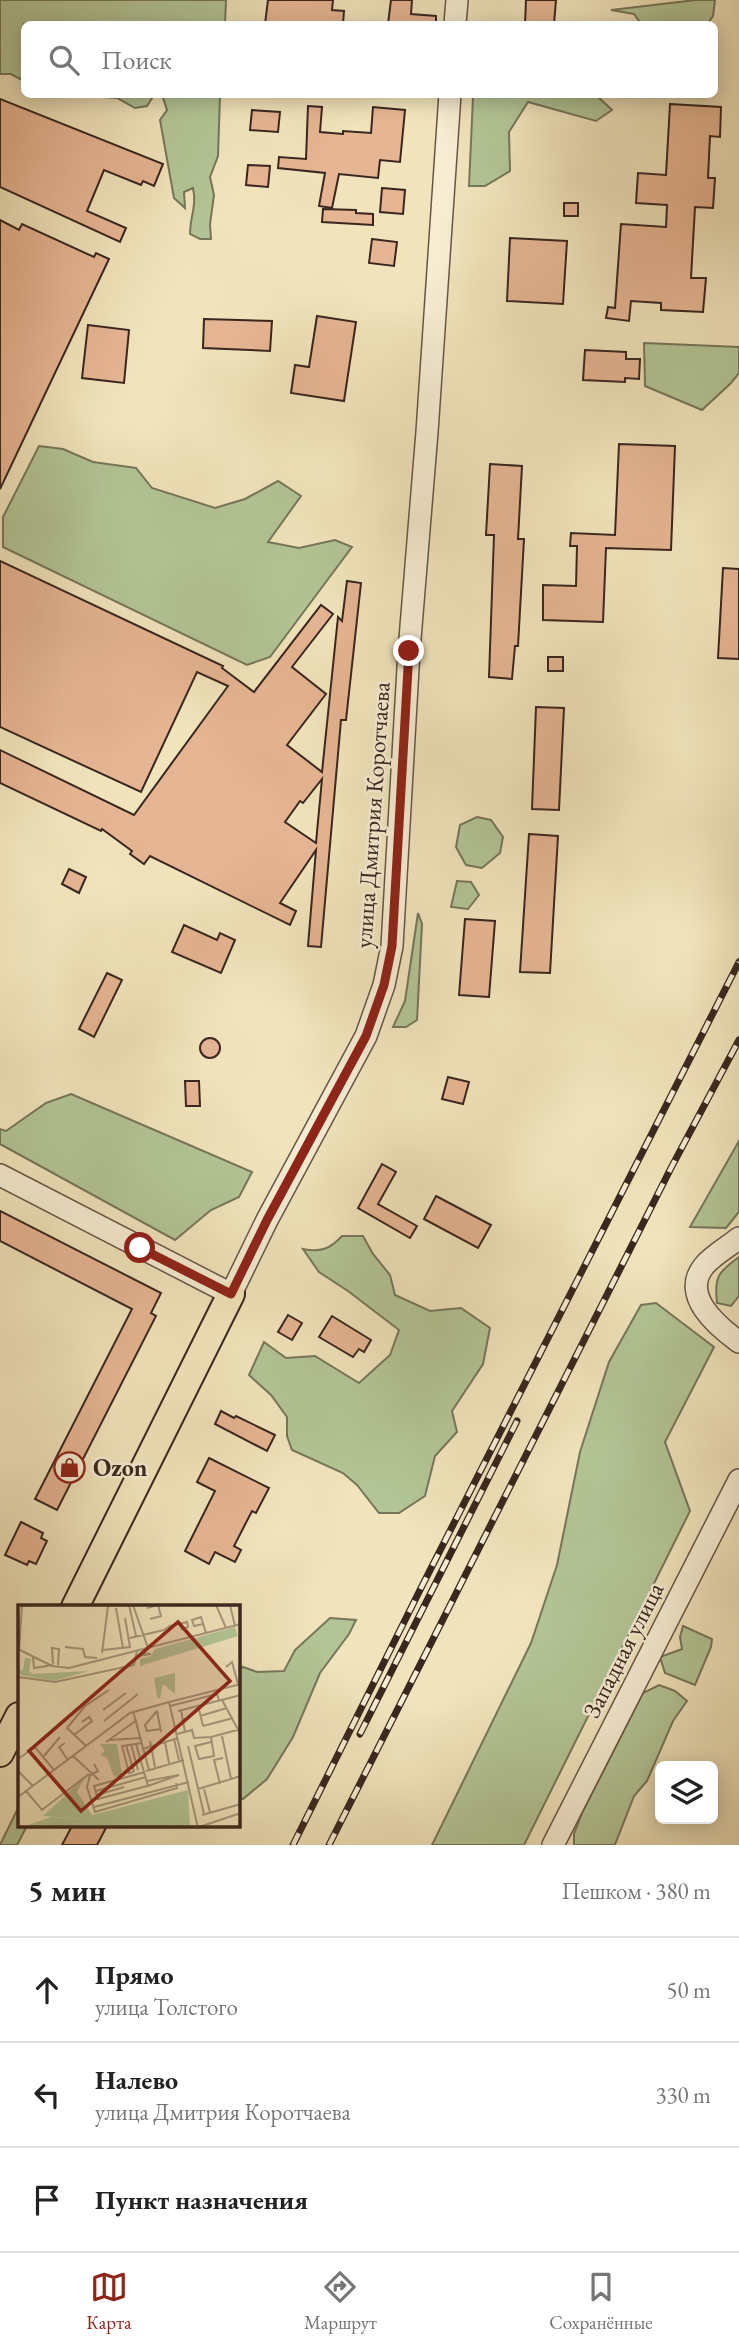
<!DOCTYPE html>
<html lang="ru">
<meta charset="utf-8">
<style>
:root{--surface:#fff;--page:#f6f6f6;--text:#222;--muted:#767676;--line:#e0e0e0;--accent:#8f2418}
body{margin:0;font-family:"EB Garamond",serif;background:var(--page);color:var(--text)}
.controls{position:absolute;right:21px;bottom:21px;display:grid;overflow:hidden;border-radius:10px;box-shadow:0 4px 18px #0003}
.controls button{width:63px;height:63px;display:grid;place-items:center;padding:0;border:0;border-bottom:2px solid var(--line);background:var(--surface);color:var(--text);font:35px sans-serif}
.stop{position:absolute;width:21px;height:21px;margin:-16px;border:5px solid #8f2418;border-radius:50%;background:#fff}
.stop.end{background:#8f2418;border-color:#fff;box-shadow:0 2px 7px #0008}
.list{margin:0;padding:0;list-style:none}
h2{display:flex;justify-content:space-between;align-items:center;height:91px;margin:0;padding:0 28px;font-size:30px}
h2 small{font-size:23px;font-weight:400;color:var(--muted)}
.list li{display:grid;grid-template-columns:46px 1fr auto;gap:21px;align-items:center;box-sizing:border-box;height:105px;padding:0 28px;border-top:2px solid var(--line)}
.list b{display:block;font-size:26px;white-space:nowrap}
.list p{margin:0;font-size:23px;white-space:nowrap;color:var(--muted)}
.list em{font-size:23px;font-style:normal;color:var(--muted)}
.icon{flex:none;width:38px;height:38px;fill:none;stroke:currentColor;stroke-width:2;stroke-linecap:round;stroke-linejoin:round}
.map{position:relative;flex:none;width:739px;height:1845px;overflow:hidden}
.search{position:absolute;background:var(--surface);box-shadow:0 4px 18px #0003;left:21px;right:21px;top:21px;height:77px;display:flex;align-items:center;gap:18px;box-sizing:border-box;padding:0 24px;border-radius:10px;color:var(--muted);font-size:26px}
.sheet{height:406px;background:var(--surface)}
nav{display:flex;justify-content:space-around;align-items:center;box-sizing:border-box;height:98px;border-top:2px solid var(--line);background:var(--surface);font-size:19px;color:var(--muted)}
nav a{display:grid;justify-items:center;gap:4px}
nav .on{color:var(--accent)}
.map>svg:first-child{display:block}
.green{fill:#b3c596;stroke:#76765a;stroke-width:2}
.building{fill:#e6b593;stroke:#39261e;stroke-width:2;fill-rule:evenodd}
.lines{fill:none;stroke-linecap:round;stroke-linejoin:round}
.minor-casing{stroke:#675646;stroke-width:24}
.major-casing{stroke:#39261e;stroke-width:30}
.minor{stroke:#f6edd3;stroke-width:21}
.major{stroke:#f1e4bc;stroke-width:26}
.rail-casing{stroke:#39261e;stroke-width:7}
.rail{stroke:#f6edd3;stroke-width:4.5;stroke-dasharray:13;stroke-linecap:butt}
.route{stroke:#8f2418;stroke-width:9}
.labels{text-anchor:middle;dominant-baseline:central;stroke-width:5;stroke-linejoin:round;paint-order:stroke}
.street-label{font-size:24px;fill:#39261e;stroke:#f6edd3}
.poi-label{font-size:24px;font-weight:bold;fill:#39261e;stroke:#f6edd3;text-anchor:start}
.inset-road{fill:none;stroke:#a7987d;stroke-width:2}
.view{fill:#8f2418;fill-opacity:0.15;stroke:#8f2418;stroke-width:3.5}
.inset-edge{fill:none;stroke:#39261e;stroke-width:3.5}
</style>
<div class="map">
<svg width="739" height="1845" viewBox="0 0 739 1845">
<rect width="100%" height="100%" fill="#f1e4bc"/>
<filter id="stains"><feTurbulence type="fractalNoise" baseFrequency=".00286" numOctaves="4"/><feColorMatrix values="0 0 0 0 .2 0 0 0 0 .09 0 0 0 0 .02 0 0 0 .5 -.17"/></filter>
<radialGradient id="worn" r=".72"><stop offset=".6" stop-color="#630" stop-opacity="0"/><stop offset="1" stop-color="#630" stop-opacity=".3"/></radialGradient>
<g class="green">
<path d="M0 0H226L225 24H24V81L11 74H0Z"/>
<path d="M696 0H715L713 16 707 24H641L634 14 611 10Z"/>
<path d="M481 94 596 95 612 110 596 121 528 102 509 132 510 171 485 186H469L473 97Z"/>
<path d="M77 95 154 94V95L147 106 135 108 117 98Z"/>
<path d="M162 95H220L218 156 210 177 214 195 210 224 211 239H200L190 234C190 217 197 205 193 188L184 192 185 208 174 198 160 120 167 110Z"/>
<path d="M644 343 739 347V373L731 383 702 410 645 386Z"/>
<path d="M39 446 63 449 93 462 136 468 152 488 215 508 245 499 278 481 301 496 268 542 299 548 335 540 352 547 270 657 247 665 3 547V517Z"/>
<path d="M477 817 491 820 503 837 500 853 482 868 466 865 456 847 460 825Z"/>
<path d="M457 881 471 882 479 895 468 909 451 907Z"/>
<path d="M418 913 422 924 417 1020 406 1027H393L405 1001Z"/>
<path d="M71 1094 252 1172 239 1197 211 1210 175 1240 0 1144V1129L6 1131 46 1103Z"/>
<path d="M739 1141V1212L726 1228 690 1227Z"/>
<path d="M342 1236H363L373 1254 390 1275 395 1295 430 1311 461 1308 490 1328 483 1364 452 1411 457 1432 435 1456 425 1496 399 1513H379L357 1485 343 1473 292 1450 287 1436V1417L271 1395 249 1375 264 1342 286 1358 315 1356 359 1383 390 1355 399 1330 348 1291 319 1272 303 1249C321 1253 331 1248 342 1236Z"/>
<path d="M739 1257V1296L731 1306 717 1303C714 1277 718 1272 739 1257Z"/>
<path d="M656 1303 714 1347 665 1442 690 1511 524 1845H432L531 1643 557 1565 580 1452 609 1362 641 1305Z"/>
<path d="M330 1618 356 1620 349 1634 320 1673 293 1737 267 1779 243 1799 238 1797V1671L243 1667 257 1672 284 1671 295 1650Z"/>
<path d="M683 1626 712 1639 711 1647 695 1685 665 1673 660 1657 682 1649 680 1637Z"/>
<path d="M659 1685 675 1691 687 1701 673 1721 647 1781 634 1796 616 1842 614 1845H574V1834L582 1813 643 1693Z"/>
<path d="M19 1806V1826H27L17 1845H0Z"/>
</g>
<g class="building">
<path d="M268 0H333L332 10 344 11 343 24H265Z"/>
<path d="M391 0H412L411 14 436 16V24H388Z"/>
<path d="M526 0H556L554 24H525Z"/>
<path d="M0 99 163 164 154 186 143 181 141 185 104 170 87 211 126 228 120 242 0 187Z"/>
<path d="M670 104 721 107 720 137 710 136 708 178H715L713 208 695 207 691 278H706L703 312 661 310V303L631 301 629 321 606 318 608 307 615 308 621 224 666 227 667 205 636 203 638 173 666 175Z"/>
<path d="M308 106 322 107 320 132 343 134V131L371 133 373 107 405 110 400 162 380 160 378 178 339 174 332 208 319 206 325 173 278 168 279 157 306 159Z"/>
<path d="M252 110 280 112 278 132 250 130Z"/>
<path d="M248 165 270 166 268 187 246 185Z"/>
<path d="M382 188 405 190 403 214 380 212Z"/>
<rect x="564" y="203" width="14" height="13"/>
<path d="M323 209 356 210V213L373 214V225L322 222Z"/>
<path d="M0 220 19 230 22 224 94 257 96 253 109 259 0 489Z"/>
<path d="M510 238 567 241 563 304 507 301Z"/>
<path d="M372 239 397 242 394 266 369 263Z"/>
<path d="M317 316 356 322 344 401 291 393 295 365 309 367Z"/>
<path d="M204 319 272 321 270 351 203 348Z"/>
<path d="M88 325 129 330 124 383 82 378Z"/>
<path d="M585 350 626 352V359H640L639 379 625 378V382L583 380Z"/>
<path d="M619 444 675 446 671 550 606 548 603 622 543 620V585L576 586 577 546H570L571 533 615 535Z"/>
<path d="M490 464 522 466 518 539H524L518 646H515L512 679 489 677 494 535H486Z"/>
<path d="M0 561 223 666 222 668 254 692 321 605 333 614 292 667 326 694 287 745 322 772 338 617 342 621 347 581 361 583 346 720H341L321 947 308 946 316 850 280 903 296 911 290 925 150 856 144 864 130 854 132 851 102 829 101 831 0 783V750L134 815 228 686 197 672 141 792 0 727ZM322 779 317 832 316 843 285 822 300 801 303 803Z"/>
<path d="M723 568 739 569V659L718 658Z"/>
<rect x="548" y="657" width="15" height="14"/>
<path d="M536 707 564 708 559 810 532 809Z"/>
<path d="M529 834 558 836 550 973 520 972Z"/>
<path d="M69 869 86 877 79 893 62 884Z"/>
<path d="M465 919 495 921 489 997 459 995Z"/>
<path d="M184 925 217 940 220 933 235 940 221 973 172 952Z"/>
<path d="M107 973 122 980 94 1037 79 1029Z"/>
<circle cx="210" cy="1048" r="10"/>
<path d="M448 1077 469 1082 463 1104 442 1099Z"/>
<path d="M185 1081H199L200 1106H186Z"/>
<path d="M382 1164 396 1172 378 1204 417 1226 410 1238 358 1208Z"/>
<path d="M436 1196 491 1225 478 1248 424 1219Z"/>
<path d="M0 1211 161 1293 151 1313 156 1316 57 1510 35 1499 132 1309 0 1241Z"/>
<path d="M288 1315 302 1323 292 1340 278 1332Z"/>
<path d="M332 1316 371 1340 364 1352 359 1349 353 1357 319 1337Z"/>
<path d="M221 1411 234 1418 236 1416 275 1435 267 1451 215 1424Z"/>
<path d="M209 1458 269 1488 256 1513 252 1511 234 1546 241 1550 235 1562 215 1552 209 1564 185 1551 215 1491 197 1482Z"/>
<path d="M21 1522 43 1533 41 1538 47 1541 36 1564 29 1561 27 1565 5 1555Z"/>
<path d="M72 1826H107L97 1845H62Z"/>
</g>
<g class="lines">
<defs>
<g id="minor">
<path d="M455 24 457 0"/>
<path d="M0 1175 231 1294 267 1220 366 1036 384 985 392 946 409 651 427 432 450 94"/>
<path d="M739 1238C728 1247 713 1255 704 1266 680 1295 717 1326 739 1342"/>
<path d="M553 1845 739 1480"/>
</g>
<g id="major">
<path d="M75 1607 231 1294"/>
<path d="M0 1753 19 1716"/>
</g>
</defs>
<use href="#minor" class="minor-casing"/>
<use href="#major" class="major-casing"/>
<use href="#minor" class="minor"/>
<use href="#major" class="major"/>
<defs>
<g id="rail">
<path d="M360 1734 517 1421"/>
<path d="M293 1845 421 1588 739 962"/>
<path d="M329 1845 671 1168 739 1040"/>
</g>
</defs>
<use href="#rail" class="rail-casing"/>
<use href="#rail" class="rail"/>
</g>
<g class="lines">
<path class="route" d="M140 1248 231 1294 267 1220 366 1036 384 985 392 946 409 651"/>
</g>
<defs>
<symbol id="shop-ring" viewBox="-11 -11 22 22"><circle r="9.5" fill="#f6edd3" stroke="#8f2418" stroke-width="1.5"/><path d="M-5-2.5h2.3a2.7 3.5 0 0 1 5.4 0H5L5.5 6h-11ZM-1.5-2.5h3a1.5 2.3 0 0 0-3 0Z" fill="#8f2418"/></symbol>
</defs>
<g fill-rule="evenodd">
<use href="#shop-ring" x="52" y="1450" width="35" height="35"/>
</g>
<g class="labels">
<g class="street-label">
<text transform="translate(372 815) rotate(-86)">улица Дмитрия Коротчаева</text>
<text transform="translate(623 1650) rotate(-63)">Западная улица</text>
</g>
<g class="poi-label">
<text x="93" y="1467">Ozon</text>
</g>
</g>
<g transform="translate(18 1605)">
<rect width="222" height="222" fill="#f1e4bc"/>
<path d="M217 22 220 31 122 61V54L133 51 137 44ZM7 53 13 54 11 66 15 69 71 66 36 76 3 70 0 66 5 65ZM157 68V89L145 79 142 94 139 92 136 73ZM82 139H99L104 170 96 172 89 153 82 150 87 146ZM67 172 59 187 74 210 170 185 172 222 25 211ZM33 212 138 219 156 222H5Z" fill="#b3c596"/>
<path class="inset-road" d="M111 0 118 31M115 0 130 43M198 0 208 23M212 0 217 21M98 3 105 43M129 3 140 0 143 11 132 14M185 19 176 21 174 15 183 12 188 28M112 33 146 25 152 21 169 17 170 22 164 24 163 18M47 42 65 44 67 52 79 53M0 44 34 61 51 63 223 19M85 45 112 42 107 13M1 46 4 0M84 48 90 1M119 51 133 49 122 48M15 52 16 63 35 60M35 59 34 43 41 44 40 60M208 62 214 57 220 79M0 72 37 77 116 60 119 46M204 95 223 130M151 97 223 79M180 100 185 121M152 101 199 89 201 95M85 105 108 88M163 105 167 127M115 106 131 165M139 106 127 120 129 126 143 124M139 106 143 127M160 106 223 90M182 111 209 103M86 116 120 89M185 121 215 113M159 129 174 125 176 133 193 132 223 124M56 130 74 116 71 112 64 117M204 131 213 174M156 134 161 155M91 135 123 133M132 136 137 162M88 137 119 115M147 137 151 158M193 137 177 141 181 154 196 151 193 132M47 138 41 142 50 155M113 139 120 165M118 139 130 181 161 170 129 176M108 140 116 167M68 141 49 123 67 101 91 85M170 141 186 209M125 144 160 133M26 151 42 132M55 151 81 175M0 154 17 142 36 165M76 159 80 166 72 170 69 182 77 207 159 183 158 178M0 166 15 181M128 166 166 155M115 167 111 168 104 141 124 138M127 167 76 181 80 194 129 181M202 179 196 155 205 153M180 184 223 171M186 184 192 207M8 186 24 205 71 169M78 186 128 172M79 190 106 182M0 192 112 108 151 97 180 223M76 202 171 177M184 210 223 199M178 223 223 208"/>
<path class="view" d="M160 17 212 76 63 206 11 146Z"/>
<rect width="222" height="222" class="inset-edge"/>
</g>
<rect width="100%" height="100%" filter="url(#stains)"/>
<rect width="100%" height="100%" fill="url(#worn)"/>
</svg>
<div class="controls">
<button><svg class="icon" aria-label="layers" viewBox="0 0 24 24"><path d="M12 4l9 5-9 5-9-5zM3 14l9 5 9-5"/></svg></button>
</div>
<div class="stop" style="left:140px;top:1248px"></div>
<div class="stop end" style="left:409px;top:651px"></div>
<div class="search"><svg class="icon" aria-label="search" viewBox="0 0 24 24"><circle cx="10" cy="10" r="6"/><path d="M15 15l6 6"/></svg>Поиск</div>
</div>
<section class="sheet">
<h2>5 мин<small>Пешком · 380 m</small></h2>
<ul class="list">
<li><svg class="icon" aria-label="ahead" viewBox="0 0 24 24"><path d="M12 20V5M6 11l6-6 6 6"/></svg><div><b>Прямо</b><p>улица Толстого</p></div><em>50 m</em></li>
<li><svg class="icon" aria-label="left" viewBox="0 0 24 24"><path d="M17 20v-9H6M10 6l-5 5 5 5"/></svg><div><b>Налево</b><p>улица Дмитрия Коротчаева</p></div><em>330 m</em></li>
<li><svg class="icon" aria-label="arrive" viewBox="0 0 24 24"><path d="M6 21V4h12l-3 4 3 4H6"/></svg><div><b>Пункт назначения</b></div></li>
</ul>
</section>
<nav>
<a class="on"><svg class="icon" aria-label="map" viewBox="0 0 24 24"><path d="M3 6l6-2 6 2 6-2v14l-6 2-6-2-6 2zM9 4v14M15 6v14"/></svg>Карта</a>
<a><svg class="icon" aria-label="directions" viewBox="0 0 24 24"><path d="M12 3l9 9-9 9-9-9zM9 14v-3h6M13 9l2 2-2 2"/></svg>Маршрут</a>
<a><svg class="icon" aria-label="saved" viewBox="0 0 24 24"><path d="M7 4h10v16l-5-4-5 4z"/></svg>Сохранённые</a>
</nav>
